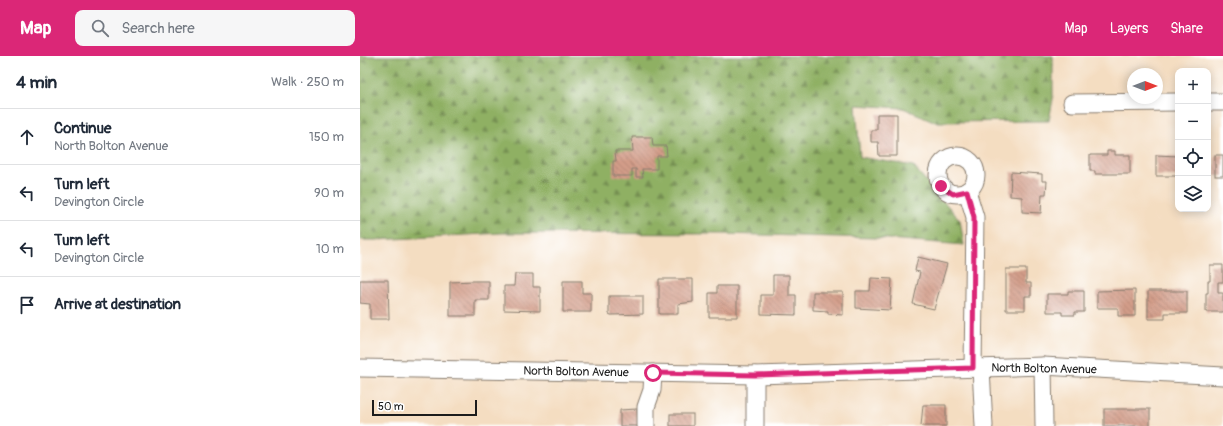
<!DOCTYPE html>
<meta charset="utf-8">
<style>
:root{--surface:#fff;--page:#f6f6f7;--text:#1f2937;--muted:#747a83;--line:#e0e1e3;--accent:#db2777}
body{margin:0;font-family:Pangolin,sans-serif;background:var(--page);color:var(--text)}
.controls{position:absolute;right:12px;top:12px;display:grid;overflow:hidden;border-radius:8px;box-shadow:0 2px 10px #0003}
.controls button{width:36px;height:36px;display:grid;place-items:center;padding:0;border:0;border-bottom:1px solid var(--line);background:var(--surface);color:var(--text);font:20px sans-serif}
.compass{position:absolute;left:767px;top:12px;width:36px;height:36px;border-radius:50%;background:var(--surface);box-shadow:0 2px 10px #0003;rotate:90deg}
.scale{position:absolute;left:12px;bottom:10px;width:105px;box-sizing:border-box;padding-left:4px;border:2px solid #1c1c1c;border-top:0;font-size:11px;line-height:14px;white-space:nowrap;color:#1c1c1c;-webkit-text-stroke:3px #fff;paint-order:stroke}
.stop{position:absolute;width:12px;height:12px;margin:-9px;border:3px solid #db2777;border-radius:50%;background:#fff}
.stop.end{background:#db2777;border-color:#fff;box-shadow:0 1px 4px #0008}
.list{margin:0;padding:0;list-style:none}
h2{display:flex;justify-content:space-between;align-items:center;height:52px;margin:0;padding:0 16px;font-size:17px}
h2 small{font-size:13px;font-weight:400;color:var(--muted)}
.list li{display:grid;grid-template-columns:26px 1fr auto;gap:12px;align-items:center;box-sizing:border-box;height:56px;padding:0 16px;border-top:1px solid var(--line)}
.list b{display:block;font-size:15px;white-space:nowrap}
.list p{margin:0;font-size:13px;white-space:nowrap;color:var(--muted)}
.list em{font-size:13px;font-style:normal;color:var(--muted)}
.icon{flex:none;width:22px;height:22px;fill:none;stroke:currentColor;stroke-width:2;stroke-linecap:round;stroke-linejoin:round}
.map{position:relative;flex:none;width:863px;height:370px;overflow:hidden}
header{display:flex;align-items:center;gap:24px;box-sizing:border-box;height:56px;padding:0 20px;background:var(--accent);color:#fff}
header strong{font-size:19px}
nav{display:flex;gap:22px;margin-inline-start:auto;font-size:14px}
.search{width:280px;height:36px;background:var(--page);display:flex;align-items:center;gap:10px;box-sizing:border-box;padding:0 14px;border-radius:8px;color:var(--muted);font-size:15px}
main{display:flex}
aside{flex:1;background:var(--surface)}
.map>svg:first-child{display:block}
.forest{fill:url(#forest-firs);stroke:#566640}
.building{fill:url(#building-back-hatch)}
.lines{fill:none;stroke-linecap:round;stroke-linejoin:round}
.minor-casing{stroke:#887c6e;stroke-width:19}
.minor{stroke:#fff;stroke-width:17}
.route{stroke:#db2777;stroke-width:5}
.labels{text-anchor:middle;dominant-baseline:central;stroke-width:3;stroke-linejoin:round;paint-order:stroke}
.street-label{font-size:12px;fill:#1c1c1c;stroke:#fff}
</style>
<header>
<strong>Map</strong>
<div class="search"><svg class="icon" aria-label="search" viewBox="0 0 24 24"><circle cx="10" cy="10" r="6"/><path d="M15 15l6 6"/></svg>Search here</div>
<nav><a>Map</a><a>Layers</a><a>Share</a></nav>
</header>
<main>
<aside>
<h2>4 min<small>Walk · 250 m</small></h2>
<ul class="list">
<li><svg class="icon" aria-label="ahead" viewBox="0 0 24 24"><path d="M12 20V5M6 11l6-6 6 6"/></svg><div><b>Continue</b><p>North Bolton Avenue</p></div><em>150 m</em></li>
<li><svg class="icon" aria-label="left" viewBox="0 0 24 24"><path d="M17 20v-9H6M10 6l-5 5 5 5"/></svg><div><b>Turn left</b><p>Devington Circle</p></div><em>90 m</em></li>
<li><svg class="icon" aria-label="left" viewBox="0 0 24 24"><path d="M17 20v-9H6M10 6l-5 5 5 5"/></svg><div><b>Turn left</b><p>Devington Circle</p></div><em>10 m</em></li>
<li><svg class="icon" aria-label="arrive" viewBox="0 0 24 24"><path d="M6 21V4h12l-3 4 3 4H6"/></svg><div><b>Arrive at destination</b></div></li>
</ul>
</aside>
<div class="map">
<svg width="863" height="370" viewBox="0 0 863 370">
<defs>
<pattern id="forest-firs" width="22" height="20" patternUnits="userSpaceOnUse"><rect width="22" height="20" fill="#8fb063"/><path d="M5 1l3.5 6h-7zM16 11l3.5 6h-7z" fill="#748e51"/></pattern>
<pattern id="building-back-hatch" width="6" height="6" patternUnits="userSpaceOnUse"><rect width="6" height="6" fill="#d39d89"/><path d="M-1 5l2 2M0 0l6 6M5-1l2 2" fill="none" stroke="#aa7f6f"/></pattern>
</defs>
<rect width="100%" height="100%" fill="#fff"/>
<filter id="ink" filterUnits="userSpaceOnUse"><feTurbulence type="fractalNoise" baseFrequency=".025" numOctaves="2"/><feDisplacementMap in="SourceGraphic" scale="8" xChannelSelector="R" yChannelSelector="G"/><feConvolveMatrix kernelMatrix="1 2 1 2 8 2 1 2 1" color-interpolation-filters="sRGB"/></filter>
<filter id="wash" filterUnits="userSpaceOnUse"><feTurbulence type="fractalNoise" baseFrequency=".012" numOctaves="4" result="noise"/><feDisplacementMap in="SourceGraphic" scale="16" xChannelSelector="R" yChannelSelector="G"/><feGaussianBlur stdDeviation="0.9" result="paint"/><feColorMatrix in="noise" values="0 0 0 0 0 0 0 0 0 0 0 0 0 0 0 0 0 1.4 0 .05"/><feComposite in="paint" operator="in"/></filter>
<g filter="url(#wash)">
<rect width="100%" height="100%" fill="#f4ddc1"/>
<path class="forest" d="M0 0H693V43L689 65 576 66 543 52 496 49 500 101 553 110 600 164 604 189 516 182 362 178 142 177 16 184H0Z"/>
<g id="blocks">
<g class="building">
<path d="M517 58H537V100H519L518 86H511V74H517Z"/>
<path d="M272 81H292L293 90H306L307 100H297V113H282L283 121H276V113H272V120H253V105H256L255 95H273Z"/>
<path d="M747 95H755V99H770V118H735V115H730V99H747Z"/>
<path d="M796 99 818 100V120H796Z"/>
<rect x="855" y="99" width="8" height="21"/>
<path d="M651 116 682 118V125H687L686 138H682L681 157 662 156V141L650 140Z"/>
<path d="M558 201 587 208 574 253 553 248 560 216 555 215Z"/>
<path d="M850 209H863V226H858V237H863V256H846V237H848V225H850Z"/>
<path d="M646 213H666V227H671V240H665V254H646Z"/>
<path d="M155 218H173V231H180V255L144 254V230H154Z"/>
<path d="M413 219H429V239H436V259L401 258V239H413Z"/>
<path d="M511 222 532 223 530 254 496 252V235H510Z"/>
<path d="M299 223H333V246L318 248V258H299Z"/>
<path d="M0 224H28L29 263H10V248L0 247Z"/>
<path d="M114 225H129V244H115V260H90V226Z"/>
<path d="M203 225H222V237H231V256H203Z"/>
<path d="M357 230H377V261H349V237H357Z"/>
<path d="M775 234V260H758V252H737V235Z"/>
<path d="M708 235H724V256H715V259H702V256H687V238H708Z"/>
<path d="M788 235H827V257H805V263H788Z"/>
<path d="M453 236H483V259L468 258V255L453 254Z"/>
<path d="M249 240H283V258L251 259 249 258Z"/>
<path d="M563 349H586V370H561Z"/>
<path d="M277 353 278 370H260V354Z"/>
<rect x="744" y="353" width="46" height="17"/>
<rect x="310" y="358" width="23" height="12"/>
</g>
</g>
</g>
<g filter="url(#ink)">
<use href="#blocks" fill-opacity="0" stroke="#887c6e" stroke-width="1"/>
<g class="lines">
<defs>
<g id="minor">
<path d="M848 46H863"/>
<path d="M712 47 818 46"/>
<circle cx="597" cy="119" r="19"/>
<path d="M607 135 615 161 613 312"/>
<path d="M683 310 684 370"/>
<path d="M0 312 395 319 683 310 863 320"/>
<path d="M621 312 624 370"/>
<path d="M286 370V351L292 334 293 317"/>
<path d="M395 370V319"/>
</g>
</defs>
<use href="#minor" class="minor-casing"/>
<use href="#minor" class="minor"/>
</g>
</g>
<g class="lines" filter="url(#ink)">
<path class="route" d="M293 317 395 319 613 312 614 161 607 135 593 138 581 130"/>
</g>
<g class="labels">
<g class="street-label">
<text transform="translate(684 313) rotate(1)">North Bolton Avenue</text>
<text transform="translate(216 316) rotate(1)">North Bolton Avenue</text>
</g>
</g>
</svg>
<div class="controls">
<button>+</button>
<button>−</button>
<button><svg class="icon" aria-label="locate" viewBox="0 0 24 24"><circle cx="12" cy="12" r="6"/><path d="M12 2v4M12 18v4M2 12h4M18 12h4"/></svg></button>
<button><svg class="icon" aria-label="layers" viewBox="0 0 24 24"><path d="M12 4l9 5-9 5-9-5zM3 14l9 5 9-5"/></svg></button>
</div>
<svg class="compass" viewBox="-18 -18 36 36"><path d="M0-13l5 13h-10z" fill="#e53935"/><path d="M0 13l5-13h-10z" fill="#747a83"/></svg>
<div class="scale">50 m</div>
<div class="stop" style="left:293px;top:317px"></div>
<div class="stop end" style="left:581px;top:130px"></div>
</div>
</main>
